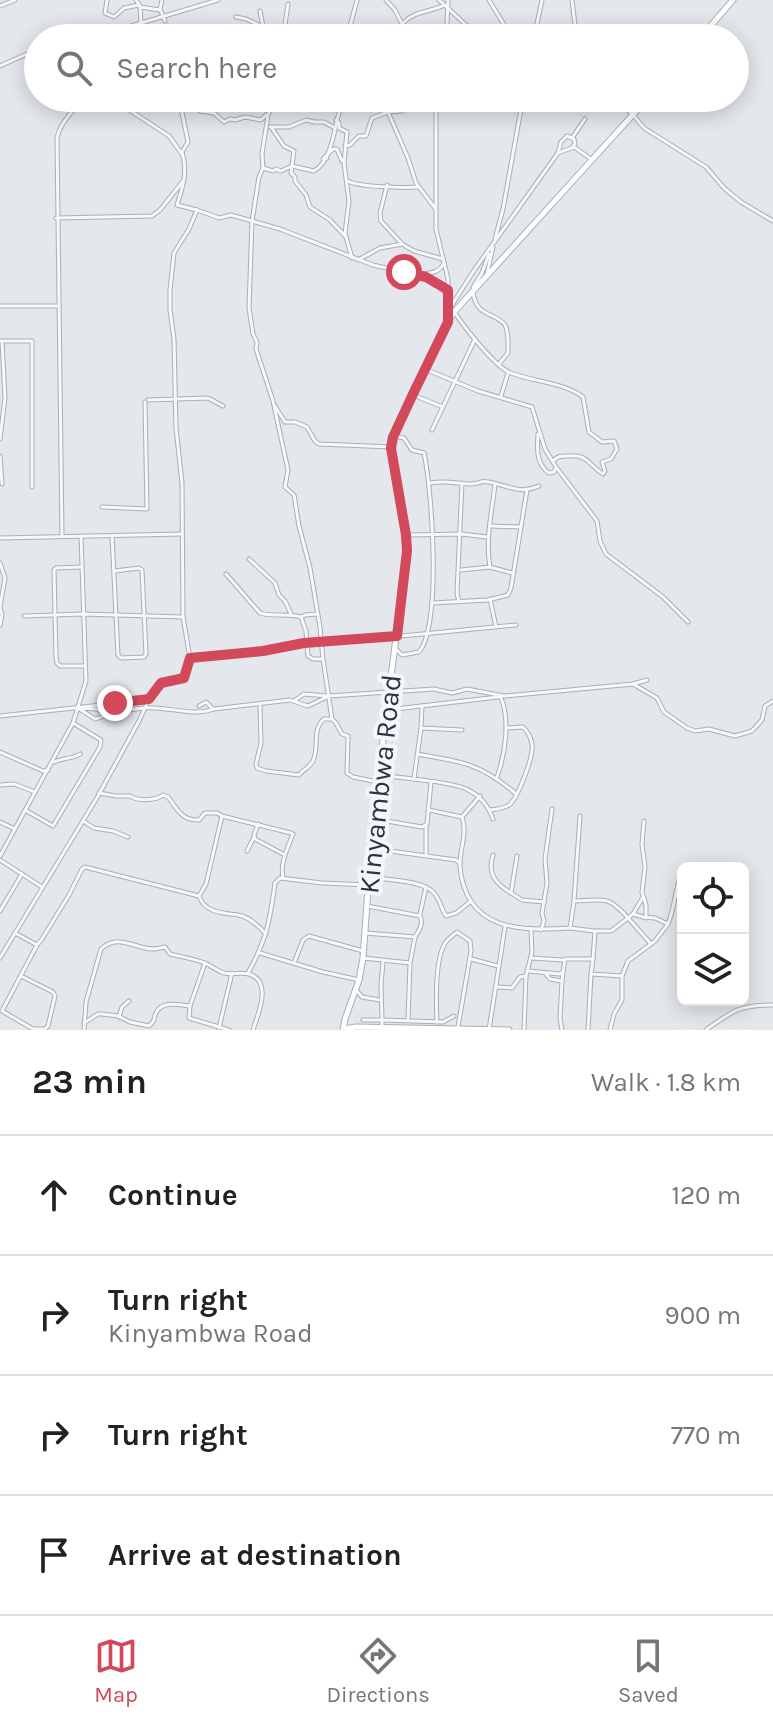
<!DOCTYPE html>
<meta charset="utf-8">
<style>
:root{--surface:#fff;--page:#f6f6f6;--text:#222;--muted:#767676;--line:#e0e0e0;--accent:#d1495b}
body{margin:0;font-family:Karla,sans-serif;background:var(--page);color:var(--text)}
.controls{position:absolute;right:24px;bottom:24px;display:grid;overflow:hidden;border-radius:12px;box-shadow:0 4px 20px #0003}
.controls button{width:72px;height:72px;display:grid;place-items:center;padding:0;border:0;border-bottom:2px solid var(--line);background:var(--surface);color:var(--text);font:40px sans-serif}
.stop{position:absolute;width:24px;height:24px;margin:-18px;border:6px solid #d1495b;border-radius:50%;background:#fff}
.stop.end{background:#d1495b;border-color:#fff;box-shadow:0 2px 8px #0008}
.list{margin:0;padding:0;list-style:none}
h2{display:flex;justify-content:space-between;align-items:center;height:104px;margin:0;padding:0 32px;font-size:34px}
h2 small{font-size:26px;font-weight:400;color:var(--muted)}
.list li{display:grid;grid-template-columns:52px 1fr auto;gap:24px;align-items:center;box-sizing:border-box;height:120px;padding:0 32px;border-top:2px solid var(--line)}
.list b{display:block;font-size:30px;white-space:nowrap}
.list p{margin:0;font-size:26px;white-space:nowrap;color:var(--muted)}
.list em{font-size:26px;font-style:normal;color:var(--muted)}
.icon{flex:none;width:44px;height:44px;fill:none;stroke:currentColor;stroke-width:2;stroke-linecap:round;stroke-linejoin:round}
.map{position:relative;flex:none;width:773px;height:1030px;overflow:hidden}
.search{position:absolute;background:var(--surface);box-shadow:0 4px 20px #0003;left:24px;right:24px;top:24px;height:88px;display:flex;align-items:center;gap:20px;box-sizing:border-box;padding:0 28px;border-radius:44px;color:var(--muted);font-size:30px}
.sheet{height:584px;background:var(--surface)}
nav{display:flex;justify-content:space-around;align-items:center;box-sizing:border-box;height:112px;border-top:2px solid var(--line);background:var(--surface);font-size:22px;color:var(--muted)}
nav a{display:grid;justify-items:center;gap:4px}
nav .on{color:var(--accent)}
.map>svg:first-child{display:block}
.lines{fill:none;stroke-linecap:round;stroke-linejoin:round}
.street-casing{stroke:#a9aeb7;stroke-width:5}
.secondary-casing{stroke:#a9aeb7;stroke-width:7}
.street{stroke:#f7f8fa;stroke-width:3}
.secondary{stroke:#fff;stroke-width:5}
.route{stroke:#d1495b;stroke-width:10}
.labels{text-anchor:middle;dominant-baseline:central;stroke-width:8;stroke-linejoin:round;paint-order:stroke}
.street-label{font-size:28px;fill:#2b3445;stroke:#f4f6f9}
</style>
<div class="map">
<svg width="773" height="1030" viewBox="0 0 773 1030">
<rect width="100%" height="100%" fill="#e4e7ec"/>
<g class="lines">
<defs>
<g id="street">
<path d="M107 0 105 13 114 17 124 8 139 5"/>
<path d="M136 0 140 6 141 23"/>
<path d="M162 0 160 9 165 21"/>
<path d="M386 0 395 10 409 38"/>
<path d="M439 0 466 25 491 38"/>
<path d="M489 0 512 38"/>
<path d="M572 0 575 25 579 38"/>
<path d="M0 6 15 0"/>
<path d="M140 7 160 10"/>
<path d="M260 11 263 27 269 38"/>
<path d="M236 17 246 19 263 27"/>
<path d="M403 23C414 11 430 12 445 5"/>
<path d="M168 26 175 38"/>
<path d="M91 38 218 0"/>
<path d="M283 38 288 4"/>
<path d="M347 38 357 0"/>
<path d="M362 38 371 35 407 33"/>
<path d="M443 38 447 24 448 0"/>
<path d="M534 38 542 0"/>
<path d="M0 66 38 49"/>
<path d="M111 98 169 136 182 154"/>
<path d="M179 98 188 142 182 152C188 171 183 187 177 205L197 210 219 218 231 215 280 229 373 265 426 277 448 290"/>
<path d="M275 98 268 115 262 154 263 168 259 177 252 221 249 308 253 334 257 342 256 349 273 401 288 470 285 487 294 495 299 526 310 568 320 627 323 659 332 719 336 723 342 734 348 736 347 773 353 777 378 782"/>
<path d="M283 98H289"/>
<path d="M369 98C377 100 397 107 402 111L414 98"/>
<path d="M422 98 436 103"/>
<path d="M436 98V229L448 279V321"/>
<path d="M437 98 441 104 453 107 522 102"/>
<path d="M614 98 632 114"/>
<path d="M180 101H189L200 111 214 113 224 122 230 119 235 120 245 117 261 120 266 115"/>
<path d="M388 112 408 158 416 183 435 208"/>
<path d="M634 116 644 128 706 167 724 188 741 202 773 221"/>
<path d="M336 120 339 123V128L347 132 344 163 349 201 345 233 352 258"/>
<path d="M270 127H289L306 120 314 122H324L335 128"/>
<path d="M271 127 284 146 294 151 291 173 295 177V181L306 195 310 207 330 220 345 236"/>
<path d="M572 138 585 119"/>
<path d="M345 146 350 145 359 136H366L372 118 388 112 402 111"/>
<path d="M558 153 561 142 567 136 574 139 575 144 573 146"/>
<path d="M327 158 323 159 333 149H337L342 161"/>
<path d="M263 168 273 171 276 169 281 171 292 166 314 171C333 160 334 126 341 106L340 102 345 98"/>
<path d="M348 181C357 187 405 188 418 187"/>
<path d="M387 185 380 213 381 221 402 244 414 251 443 259"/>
<path d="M56 218 152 216 160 210 184 180"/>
<path d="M495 239 503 209 523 98"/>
<path d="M358 260 380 248 402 244"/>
<path d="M420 274C431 273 439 273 444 263"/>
<path d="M487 274 493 247"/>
<path d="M473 287 482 273 489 254"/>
<path d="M473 292C476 318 496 312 505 325 509 332 508 345 508 353L499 364"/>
<path d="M0 306H59"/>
<path d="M448 313 455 300 475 269 558 153 574 147 591 159"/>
<path d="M455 313C465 328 496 368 511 373 534 382 563 382 583 397L589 432 602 442 614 441 617 449 611 459 602 462 605 471 603 474C589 465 587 454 570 456 562 456 559 455 553 461"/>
<path d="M0 341H32V487"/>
<path d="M425 369 478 391 532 407 545 449 556 467 597 521 600 541 606 554 663 597 688 622"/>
<path d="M413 395 443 407"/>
<path d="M501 396 508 373"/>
<path d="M148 400 208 398 223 406"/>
<path d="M275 406 285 422H295L307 427 315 441 319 444 392 447"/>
<path d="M432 430 475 339"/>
<path d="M538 434C537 449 536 464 549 473L554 472 556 468"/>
<path d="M394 436 404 438 412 450 424 453C432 490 442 624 419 652L402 655 397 650"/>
<path d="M0 439 5 398 2 341"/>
<path d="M0 456 2 484"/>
<path d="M430 483C444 480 455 483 469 484 476 485 482 480 488 482 508 485 519 495 539 486"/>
<path d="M102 507 147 509 145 402"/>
<path d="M491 526 521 527"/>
<path d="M407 535 461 534 487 537"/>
<path d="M62 536 57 138C60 122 73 113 81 98"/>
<path d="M112 536 118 655 121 658 144 657 146 654 142 570 139 568 115 571"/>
<path d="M0 538 182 534"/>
<path d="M249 559 275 583 279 595 285 601 291 614"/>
<path d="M0 563 5 578 0 607"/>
<path d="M81 567 56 568 54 570 56 657 57 663 60 666H85"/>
<path d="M490 567C485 540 492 512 495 484"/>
<path d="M461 570 490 567 512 573"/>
<path d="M226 574 260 613C272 617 288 613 301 617L306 631 308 656 313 659H322"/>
<path d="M490 599 496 627"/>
<path d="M459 602 457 593 462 483"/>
<path d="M432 603 488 600 508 595 511 588 527 490"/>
<path d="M0 608 2 615 0 625"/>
<path d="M24 616 83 614 183 617"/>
<path d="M301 617 305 615 317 614"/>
<path d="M190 658 263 651 304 643 391 637 516 625"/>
<path d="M633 684 647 680"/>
<path d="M505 696 633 684 657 698 664 712 687 728 695 731 709 729 735 736 752 731 762 720 765 706 773 701"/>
<path d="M294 701 304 694 327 696"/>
<path d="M260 705 261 743 256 764 257 768 266 771 299 775C303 770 310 767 313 761 320 746 311 731 324 719H332"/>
<path d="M199 706 206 702 212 708"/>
<path d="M422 706 421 728 462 730"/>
<path d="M387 710 498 697"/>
<path d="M109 714 96 709 78 708 95 719C110 714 128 709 144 708 167 706 192 717 214 709L290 700 308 706 329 696 434 689 452 693 467 689 504 696"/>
<path d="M0 716 147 700"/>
<path d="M421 728 414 779C447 784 480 782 493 819"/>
<path d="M0 752 43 771 48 770"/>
<path d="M417 754C461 761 481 764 515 793"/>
<path d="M54 762C63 758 72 759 80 754"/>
<path d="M378 775 414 779"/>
<path d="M497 777C505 755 511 718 500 696"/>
<path d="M0 785 14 784 35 792"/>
<path d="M99 793 116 796H130C137 801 156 801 163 795L168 797C177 809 182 821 199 820L205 813H217L222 816"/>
<path d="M25 810 53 826 100 747 101 740 73 723"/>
<path d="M429 810 462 817C468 834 459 850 460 867 466 930 519 932 570 928L574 901C603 901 606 893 628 918L611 931H595L593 959"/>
<path d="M490 810C496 809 503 809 509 805 518 798 534 756 532 744 531 737 528 732 523 727L506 728"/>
<path d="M462 817 480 796"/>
<path d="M375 819 422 827 427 824 431 782"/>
<path d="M83 821 94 828 113 831 128 837"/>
<path d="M644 821 642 844 645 867 642 892 646 905V918"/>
<path d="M0 822 15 829"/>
<path d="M258 824 254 835 255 839 283 854"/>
<path d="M426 825V855"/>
<path d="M371 845 390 851 456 860 460 863"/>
<path d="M247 851 254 837"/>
<path d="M493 855C487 874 496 884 511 893"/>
<path d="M0 856 73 723 86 681 81 536"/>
<path d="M517 856 511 893 522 900 544 902"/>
<path d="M0 860 42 887"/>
<path d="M370 877C386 880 423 880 434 893 440 899 441 909 446 916L456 913 470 902"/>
<path d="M574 901 580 816"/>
<path d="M0 911 22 874"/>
<path d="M420 914 426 887"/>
<path d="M633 914 643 897"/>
<path d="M628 918 651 944"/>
<path d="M668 924C674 909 675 893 680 878H683"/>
<path d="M570 928 594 931"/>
<path d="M541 930 544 921 542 913 547 883 545 859 552 809"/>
<path d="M15 933 37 945 42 939 69 895 82 869 85 867 199 896"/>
<path d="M365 933 415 937C419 930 424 924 420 916L367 906"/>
<path d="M266 934C259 926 250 917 238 915 223 913 205 913 199 896L206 884 222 816 291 833 293 834C287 849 280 863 283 878"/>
<path d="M260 953 323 972 359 980"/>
<path d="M0 958 98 796 140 719 149 699 161 683 184 678 190 658 183 617 182 483 176 428 174 339 170 310V290L174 253 189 229 197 210"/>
<path d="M363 958 410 963 415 937"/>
<path d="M531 958 563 960"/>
<path d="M471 959 498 966"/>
<path d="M205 963 190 1006 189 1018 229 1030"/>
<path d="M294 963 303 940 309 936 363 951"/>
<path d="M528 971 560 974 563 972 565 959H593L591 974 622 976"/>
<path d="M248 973C267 939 270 920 275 883L280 878 322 883 369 885"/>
<path d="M546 974 550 979 562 981 563 972"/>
<path d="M21 976 53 992 55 996 48 1026 45 1029H33L2 1011 37 945"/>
<path d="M562 981 560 1018 562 1030"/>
<path d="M497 987 512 988 520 977 526 976"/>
<path d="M356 990 362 997 380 1000"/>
<path d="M119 1017 122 1007 129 1001"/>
<path d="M363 1020H382L381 985 383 962"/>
<path d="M408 1020 410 964"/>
<path d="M437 1022C436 1002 435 963 444 945 447 939 452 936 457 932L470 941 471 951 458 1027"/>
<path d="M84 1023 98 1014H102L118 1016 130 1022 149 1026C158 1016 151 1025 156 1013 162 1000 179 1005 190 1006"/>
<path d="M219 1028 232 973"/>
<path d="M382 1028V1020L443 1022 454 1016"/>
<path d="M84 1030 86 1002 101 949C117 933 134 948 152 949 156 949 160 948 165 947L170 954C182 957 196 959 207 964 212 967 218 971 224 973 231 975 240 972 249 974 273 981 258 1014 253 1030"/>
<path d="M489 1030 505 927"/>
<path d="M524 1030 526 976 532 952 531 929"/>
<path d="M588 1030 591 974"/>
<path d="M610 1030 614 1014 622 1000V976L628 961 655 941 668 924 655 918 643 917 633 914 628 918"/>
<path d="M706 1030C732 1011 739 1005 773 1005"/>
</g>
<g id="secondary">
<path d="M700 38 733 0"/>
<path d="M344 1029 356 1027 509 1030"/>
<path d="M343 1030 345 1019 359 980 363 958 373 819 407 551 406 535 392 457 393 437 448 322 454 312 648 98"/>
</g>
</defs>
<use href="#street" class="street-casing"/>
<use href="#secondary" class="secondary-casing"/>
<use href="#street" class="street"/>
<use href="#secondary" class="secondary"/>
</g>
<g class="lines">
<path class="route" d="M115 703 149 699 161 683 184 678 190 658 263 651 304 643 397 636 407 551 406 535 391 448 393 437 413 394 448 322V290L426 277 404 272"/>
</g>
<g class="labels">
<g class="street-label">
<text transform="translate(380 784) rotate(-84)">Kinyambwa Road</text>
</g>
</g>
</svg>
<div class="controls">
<button><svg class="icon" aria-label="locate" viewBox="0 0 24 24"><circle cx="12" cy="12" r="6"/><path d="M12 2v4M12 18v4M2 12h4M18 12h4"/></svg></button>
<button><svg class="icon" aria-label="layers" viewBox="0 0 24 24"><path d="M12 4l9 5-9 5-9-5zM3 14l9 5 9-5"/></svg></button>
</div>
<div class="stop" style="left:404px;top:272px"></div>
<div class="stop end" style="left:115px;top:703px"></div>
<div class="search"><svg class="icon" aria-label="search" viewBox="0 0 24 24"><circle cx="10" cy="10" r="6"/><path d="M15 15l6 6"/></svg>Search here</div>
</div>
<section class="sheet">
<h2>23 min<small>Walk · 1.8 km</small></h2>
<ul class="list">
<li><svg class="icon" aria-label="ahead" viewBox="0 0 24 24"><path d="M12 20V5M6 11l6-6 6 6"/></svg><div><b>Continue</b></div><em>120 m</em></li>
<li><svg class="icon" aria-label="right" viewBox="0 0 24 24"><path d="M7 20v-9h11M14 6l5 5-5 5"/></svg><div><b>Turn right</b><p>Kinyambwa Road</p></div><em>900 m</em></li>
<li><svg class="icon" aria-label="right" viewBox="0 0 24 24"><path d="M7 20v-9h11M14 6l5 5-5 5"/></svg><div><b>Turn right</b></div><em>770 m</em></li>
<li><svg class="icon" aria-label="arrive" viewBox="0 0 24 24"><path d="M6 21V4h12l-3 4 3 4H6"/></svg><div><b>Arrive at destination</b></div></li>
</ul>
</section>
<nav>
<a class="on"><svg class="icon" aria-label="map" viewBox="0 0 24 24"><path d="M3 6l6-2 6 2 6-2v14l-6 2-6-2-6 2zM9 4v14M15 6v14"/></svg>Map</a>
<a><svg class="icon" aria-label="directions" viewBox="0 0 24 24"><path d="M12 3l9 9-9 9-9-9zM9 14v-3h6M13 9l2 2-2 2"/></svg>Directions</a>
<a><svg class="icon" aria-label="saved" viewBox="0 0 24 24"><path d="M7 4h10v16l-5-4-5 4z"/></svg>Saved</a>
</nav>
